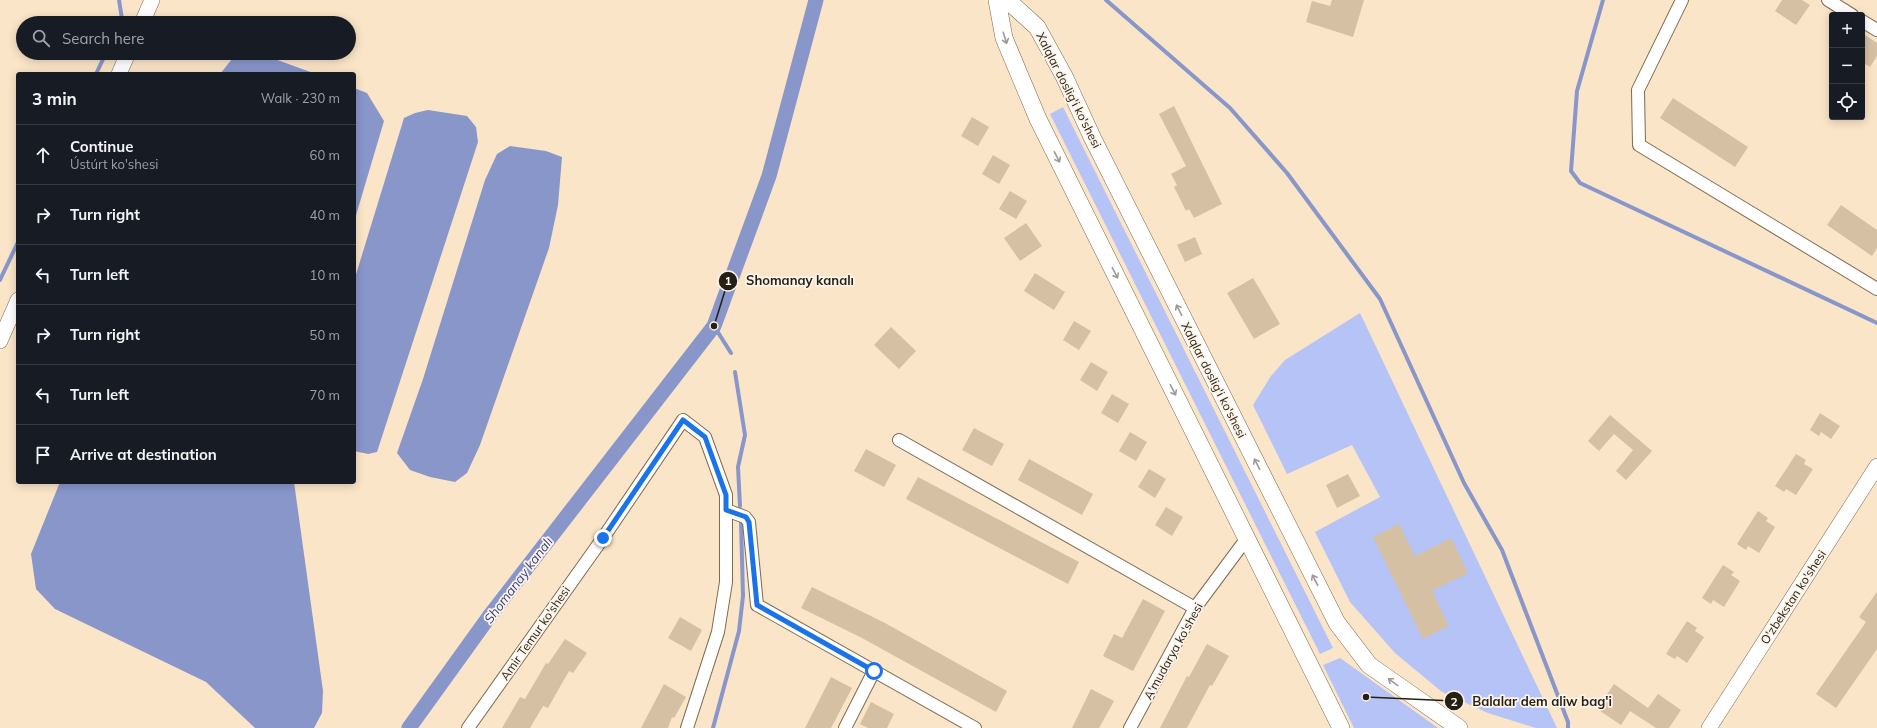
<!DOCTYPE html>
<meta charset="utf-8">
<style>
:root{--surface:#171b24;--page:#242831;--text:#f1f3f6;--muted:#9ea1a6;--line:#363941}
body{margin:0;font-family:Mulish,sans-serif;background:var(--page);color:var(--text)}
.controls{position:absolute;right:12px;top:12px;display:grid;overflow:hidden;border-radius:4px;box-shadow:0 2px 10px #0003}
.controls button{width:36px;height:36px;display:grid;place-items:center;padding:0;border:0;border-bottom:1px solid var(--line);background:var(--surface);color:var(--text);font:20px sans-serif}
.stop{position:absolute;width:12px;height:12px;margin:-9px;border:3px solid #1a73e8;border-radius:50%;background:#fff}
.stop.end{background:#1a73e8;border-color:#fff;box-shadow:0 1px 4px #0008}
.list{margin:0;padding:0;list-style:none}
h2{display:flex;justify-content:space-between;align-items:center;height:52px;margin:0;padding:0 16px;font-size:17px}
h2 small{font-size:13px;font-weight:400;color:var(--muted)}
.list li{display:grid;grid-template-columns:26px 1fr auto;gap:12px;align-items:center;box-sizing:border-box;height:60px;padding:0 16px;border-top:1px solid var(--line)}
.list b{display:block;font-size:15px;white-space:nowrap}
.list p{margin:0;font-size:13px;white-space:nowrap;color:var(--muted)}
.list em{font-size:13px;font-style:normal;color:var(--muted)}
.icon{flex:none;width:22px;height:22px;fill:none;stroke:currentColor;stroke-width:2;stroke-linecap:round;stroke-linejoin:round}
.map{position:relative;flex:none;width:1877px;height:728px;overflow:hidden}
.search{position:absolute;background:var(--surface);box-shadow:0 2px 10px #0003;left:16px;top:16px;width:340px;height:44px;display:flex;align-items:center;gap:10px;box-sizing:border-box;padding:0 14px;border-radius:22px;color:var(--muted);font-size:15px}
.panel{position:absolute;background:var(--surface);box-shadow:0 2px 10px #0003;left:16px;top:72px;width:340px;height:412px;border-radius:4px}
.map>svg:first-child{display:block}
.green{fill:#b5c3f7}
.water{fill:#8996ca}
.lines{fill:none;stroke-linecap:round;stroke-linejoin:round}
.stream{stroke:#8996ca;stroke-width:4}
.canal{stroke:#8996ca;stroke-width:15}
.building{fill:#d5c0a4}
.minor-casing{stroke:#7e6b51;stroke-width:14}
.tertiary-casing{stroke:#7e6b51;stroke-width:16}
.secondary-casing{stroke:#7e6b51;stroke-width:18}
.minor{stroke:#fff;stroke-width:12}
.tertiary{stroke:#fff;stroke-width:15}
.secondary{stroke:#fff;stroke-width:17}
.oneway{stroke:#9d9a95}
.route{stroke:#1a73e8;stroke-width:5}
.labels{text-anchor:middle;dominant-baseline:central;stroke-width:3.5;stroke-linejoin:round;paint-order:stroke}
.street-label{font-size:12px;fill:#261f14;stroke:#fdf4e9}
.water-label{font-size:13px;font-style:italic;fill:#364282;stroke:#fdf4e9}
.leader{fill:none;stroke:#261f14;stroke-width:1.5}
.callout-dot{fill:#261f14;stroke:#fdf4e9;stroke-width:1.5}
.mark-label{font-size:12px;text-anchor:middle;font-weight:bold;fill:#fff}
.callout-label{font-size:13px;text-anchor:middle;font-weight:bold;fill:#261f14;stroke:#fdf4e9;stroke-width:3.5;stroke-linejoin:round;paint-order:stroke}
</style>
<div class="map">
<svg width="1877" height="728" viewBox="0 0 1877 728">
<rect width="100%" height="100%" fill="#fae5c8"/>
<g class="green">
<path d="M1063 107 1333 648 1320 654 1050 114Z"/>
<path d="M1360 313 1557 728H1536L1488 713 1442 692 1395 653 1350 602 1315 532 1380 497 1352 445 1287 474 1253 405 1271 376 1285 360Z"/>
<path d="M1340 658 1438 728H1354L1323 665Z"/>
</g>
<g class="water">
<path d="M241 53H258L316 74H220L232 59Z"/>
<path d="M354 88 367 93 384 121 354 222Z"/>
<path d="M428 110 467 116 476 127 478 142 377 452 368 454 354 451V281L404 118 415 113Z"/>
<path d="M510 146 546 151 562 157 558 205 549 248 480 445 467 473 455 482 430 477 410 470 397 453 423 379 485 180 497 154Z"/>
<path d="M60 482H294L323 691 322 713 314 728H255L206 682 55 609 36 589 31 554Z"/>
</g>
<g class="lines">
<g class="stream">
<path d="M119 0 122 19 120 23"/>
<path d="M1106 0 1230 108 1287 173 1380 299 1464 483 1502 550 1568 722V728"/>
<path d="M1603 0 1577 91 1571 171 1580 183 1877 323"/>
<path d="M96 74 106 53"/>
<path d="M0 280 18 242"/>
<path d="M714 326 731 353"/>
<path d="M735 372 745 435 738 467 740 506"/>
<path d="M713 728 739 631 743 596 741 522"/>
</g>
<path class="canal" d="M409 728 491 614 714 326 769 176 816 0"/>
</g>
<g class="building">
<path d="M1332 0H1364L1353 37 1306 22 1312 1 1330 6Z"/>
<path d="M1782 0H1802L1810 5 1796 25 1775 11Z"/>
<path d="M1862 33 1877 43V56L1870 67 1862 62Z"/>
<path d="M1673 98 1748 147 1735 167 1660 118Z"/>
<path d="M1174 106 1222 204 1194 218 1189 209 1186 211 1174 187 1177 185 1171 174 1186 166 1159 114Z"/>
<path d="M972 117 989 127 978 146 961 136Z"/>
<path d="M993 155 1010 165 999 184 982 174Z"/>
<path d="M1010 191 1027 201 1016 219 999 209Z"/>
<path d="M1841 205 1877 230V248L1872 256 1827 225Z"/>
<path d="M1026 223 1042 246 1020 261 1004 238Z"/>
<path d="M1195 237 1202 254 1185 262 1177 245Z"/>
<path d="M1035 273 1065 292 1054 310 1024 291Z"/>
<path d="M1253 278 1280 324 1254 339 1227 293Z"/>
<path d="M1074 321 1091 331 1079 350 1063 340Z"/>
<path d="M891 327 916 351 899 369 874 345Z"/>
<path d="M1091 362 1108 372 1097 391 1080 380Z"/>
<path d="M1112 394 1129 404 1118 423 1101 413Z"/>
<path d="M1820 413 1840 426 1831 439 1821 432 1819 436 1810 430Z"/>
<path d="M1610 415 1652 451 1626 480 1616 471 1633 450 1614 434 1599 451 1588 441Z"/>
<path d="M974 428 1004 444 992 466 962 450Z"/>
<path d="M1130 432 1147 442 1136 461 1119 451Z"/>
<path d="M866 449 896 465 884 487 854 471Z"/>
<path d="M1796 454 1806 460 1804 464 1813 469 1796 495 1786 489 1784 492 1775 486Z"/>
<path d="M1029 459 1093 494 1082 515 1018 480Z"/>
<path d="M1149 469 1166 479 1155 498 1138 487Z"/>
<path d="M1348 474 1360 496 1337 508 1326 485Z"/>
<path d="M918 477 1079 562 1068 584 906 499Z"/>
<path d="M1166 507 1183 517 1172 536 1155 525Z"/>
<path d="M1758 511 1768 518 1766 521 1775 527 1759 553 1748 546 1746 550 1737 544Z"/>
<path d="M1399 524 1415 556 1451 538 1468 573 1432 591 1449 626 1423 639 1373 537Z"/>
<path d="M1723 565 1734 572 1731 575 1740 581 1724 607 1713 600 1711 604 1702 598Z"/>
<path d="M812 587 885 623 1007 691 996 712 862 638 801 608Z"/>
<path d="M1877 592V649L1836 708 1816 694 1866 622 1859 617Z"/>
<path d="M1143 599 1165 611 1133 671 1103 656 1114 634 1122 638Z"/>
<path d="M680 617 702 630 691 651 668 638Z"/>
<path d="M1687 621 1697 628 1695 631 1704 637 1687 663 1677 656 1675 659 1666 654Z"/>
<path d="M565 639 587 653 573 673 569 671 548 708 543 706 530 728H502L520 697 525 699 546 663 548 664Z"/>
<path d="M1207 644 1229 656 1212 686 1210 685 1187 728H1160L1187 676 1189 677Z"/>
<path d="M831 677 852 688 831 728H805Z"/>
<path d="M664 684 686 697 674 718 672 717 668 728H641Z"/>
<path d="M1614 684 1648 708 1658 694 1681 710 1669 728H1656L1630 711 1621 725 1597 709Z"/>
<path d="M1091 689 1114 701 1099 728H1072Z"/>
<path d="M871 702 894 714 887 728H868L860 724Z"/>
</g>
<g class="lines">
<defs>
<g id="minor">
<path d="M1682 0 1638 90 1639 145 1877 289"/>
<path d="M1828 0 1852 15"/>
<path d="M1862 21 1877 30"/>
<path d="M899 440 1195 608"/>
<path d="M726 510 745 517 749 522 757 605 975 728"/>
<path d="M468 728 603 538 683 420 705 437 726 495V582L718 632 687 728"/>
<path d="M845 728 874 671"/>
<path d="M1130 728 1195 608 1247 538"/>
</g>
<g id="tertiary">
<path d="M142 23 152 0"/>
<path d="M119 74 128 53"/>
<path d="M0 341 18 300"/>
<path d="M1709 728 1877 466"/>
</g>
<g id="secondary">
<path d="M997 0 1004 38 1038 119 1341 728"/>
<path d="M1007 0 1037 27 1064 76 1093 139 1337 623 1369 665 1459 728"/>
</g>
</defs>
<use href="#minor" class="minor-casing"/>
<use href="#tertiary" class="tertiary-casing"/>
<use href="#secondary" class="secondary-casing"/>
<use href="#minor" class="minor"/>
<use href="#tertiary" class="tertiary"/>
<use href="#secondary" class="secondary"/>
</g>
<defs><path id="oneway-shaft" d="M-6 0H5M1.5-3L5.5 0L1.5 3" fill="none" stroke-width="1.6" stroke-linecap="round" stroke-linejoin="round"/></defs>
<g class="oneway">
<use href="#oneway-shaft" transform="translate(1005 38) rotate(73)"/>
<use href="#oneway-shaft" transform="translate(1057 157) rotate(63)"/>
<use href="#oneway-shaft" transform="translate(1115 273) rotate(63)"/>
<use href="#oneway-shaft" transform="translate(1179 310) rotate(-117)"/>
<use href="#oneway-shaft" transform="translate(1173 390) rotate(63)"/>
<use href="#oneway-shaft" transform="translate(1257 464) rotate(-117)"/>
<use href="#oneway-shaft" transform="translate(1315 580) rotate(-117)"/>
<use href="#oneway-shaft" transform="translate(1393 682) rotate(-144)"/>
</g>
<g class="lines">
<path class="route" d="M603 538 683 420 705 437 726 495V510L746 517 749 522 757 605 874 671"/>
</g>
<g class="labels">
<g class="street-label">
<text transform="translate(1069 90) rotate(63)">Xalqlar doslig'i ko'shesi</text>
<text transform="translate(1214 380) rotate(63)">Xalqlar doslig'i ko'shesi</text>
<text transform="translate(1793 597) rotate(-57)">O'zbekstan ko'shesi</text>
<text transform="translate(535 633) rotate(-55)">Amir Temur ko'shesi</text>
<text transform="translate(1173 651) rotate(-61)">A'mudarya ko'shesi</text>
</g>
<g class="water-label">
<text transform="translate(518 580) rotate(-53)">Shomanay kanalı</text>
</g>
</g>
<path class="leader" d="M714 326L728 281M1366 697L1454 701"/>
<g class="callout-dot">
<circle cx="714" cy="326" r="4"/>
<circle cx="1366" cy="697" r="4"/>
<circle cx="728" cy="281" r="10"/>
<circle cx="1454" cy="701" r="10"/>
</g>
<g class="mark-label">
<text x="728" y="285">1</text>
<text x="1454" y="706">2</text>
</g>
<g class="callout-label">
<text x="800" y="285">Shomanay kanalı</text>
<text x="1542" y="706">Balalar dem aliw bag'i</text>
</g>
</svg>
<div class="controls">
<button>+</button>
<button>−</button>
<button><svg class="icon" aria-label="locate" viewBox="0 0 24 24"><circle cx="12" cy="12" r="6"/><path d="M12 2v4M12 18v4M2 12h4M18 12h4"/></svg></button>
</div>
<div class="stop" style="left:874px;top:671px"></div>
<div class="stop end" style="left:603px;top:538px"></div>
<div class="search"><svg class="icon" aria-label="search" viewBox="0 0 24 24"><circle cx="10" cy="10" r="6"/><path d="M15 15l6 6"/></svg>Search here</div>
<section class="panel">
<h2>3 min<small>Walk · 230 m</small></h2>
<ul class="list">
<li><svg class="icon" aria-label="ahead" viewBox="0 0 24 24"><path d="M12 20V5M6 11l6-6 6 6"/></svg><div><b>Continue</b><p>Ústúrt ko'shesi</p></div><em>60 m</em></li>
<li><svg class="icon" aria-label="right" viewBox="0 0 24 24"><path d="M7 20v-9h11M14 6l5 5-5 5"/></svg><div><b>Turn right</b></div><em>40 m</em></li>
<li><svg class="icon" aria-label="left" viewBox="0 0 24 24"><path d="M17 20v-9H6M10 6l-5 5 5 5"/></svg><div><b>Turn left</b></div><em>10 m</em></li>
<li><svg class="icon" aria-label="right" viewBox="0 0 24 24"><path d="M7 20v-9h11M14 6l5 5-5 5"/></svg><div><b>Turn right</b></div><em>50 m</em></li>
<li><svg class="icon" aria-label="left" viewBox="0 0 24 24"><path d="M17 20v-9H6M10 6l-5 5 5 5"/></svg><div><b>Turn left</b></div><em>70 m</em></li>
<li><svg class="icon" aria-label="arrive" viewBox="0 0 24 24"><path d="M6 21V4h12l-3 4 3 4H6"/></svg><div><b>Arrive at destination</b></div></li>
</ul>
</section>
</div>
